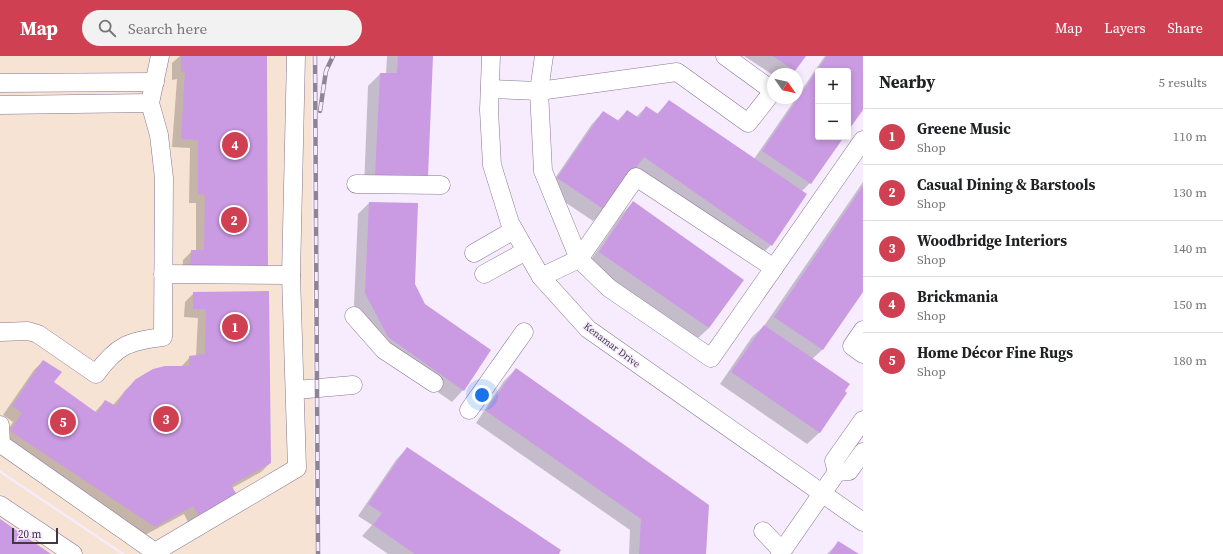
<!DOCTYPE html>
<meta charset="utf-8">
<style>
:root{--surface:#fff;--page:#f2f2f2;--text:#202124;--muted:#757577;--line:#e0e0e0;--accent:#d04053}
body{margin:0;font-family:"Source Serif 4",serif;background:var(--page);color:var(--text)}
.controls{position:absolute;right:12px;top:12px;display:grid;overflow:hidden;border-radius:4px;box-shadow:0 2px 6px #0003}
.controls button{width:36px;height:36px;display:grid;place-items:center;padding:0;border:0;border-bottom:1px solid var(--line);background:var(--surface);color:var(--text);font:20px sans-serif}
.compass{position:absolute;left:767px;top:12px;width:36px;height:36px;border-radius:50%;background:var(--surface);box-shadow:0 2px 6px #0003;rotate:124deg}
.scale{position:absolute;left:12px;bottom:10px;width:46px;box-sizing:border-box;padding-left:4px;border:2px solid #3f3844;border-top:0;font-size:11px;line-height:14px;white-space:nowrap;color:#3f3844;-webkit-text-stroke:3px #f7ecfe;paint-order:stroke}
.you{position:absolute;left:482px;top:339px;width:14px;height:14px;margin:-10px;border:3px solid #fff;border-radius:50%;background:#1a73e8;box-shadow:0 0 0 6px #1a73e833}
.badge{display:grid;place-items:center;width:26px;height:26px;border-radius:50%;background:var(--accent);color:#fff;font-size:13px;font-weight:700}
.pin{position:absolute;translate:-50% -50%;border:2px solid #fff;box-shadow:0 1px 4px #0006}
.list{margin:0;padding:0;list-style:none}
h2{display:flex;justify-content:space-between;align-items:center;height:52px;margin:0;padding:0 16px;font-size:17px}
h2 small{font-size:13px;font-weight:400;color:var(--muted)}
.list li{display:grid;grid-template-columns:26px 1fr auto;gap:12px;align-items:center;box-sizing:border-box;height:56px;padding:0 16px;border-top:1px solid var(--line)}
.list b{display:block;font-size:15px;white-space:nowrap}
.list p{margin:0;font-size:13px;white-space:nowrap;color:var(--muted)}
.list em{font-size:13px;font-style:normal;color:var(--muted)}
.icon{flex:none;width:22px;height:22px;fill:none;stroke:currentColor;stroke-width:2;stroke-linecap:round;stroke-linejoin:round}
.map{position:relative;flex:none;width:863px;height:498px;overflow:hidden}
header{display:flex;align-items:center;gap:24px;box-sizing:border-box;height:56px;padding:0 20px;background:var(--accent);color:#fff}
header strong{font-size:19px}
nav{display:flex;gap:22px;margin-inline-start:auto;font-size:14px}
.search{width:280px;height:36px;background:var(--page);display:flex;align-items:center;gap:10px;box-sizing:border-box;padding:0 14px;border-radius:22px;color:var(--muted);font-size:15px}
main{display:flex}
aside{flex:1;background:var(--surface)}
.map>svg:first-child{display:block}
.commercial{fill:#f6e3d3}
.shadow{fill:#0003}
.building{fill:#ca9ae3}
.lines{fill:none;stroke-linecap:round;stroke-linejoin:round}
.minor-casing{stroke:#887692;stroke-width:19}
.minor{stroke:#fff;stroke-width:18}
.rail-casing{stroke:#8e8594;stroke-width:4.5}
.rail{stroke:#f7ecfe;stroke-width:3;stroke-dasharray:9;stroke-linecap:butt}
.labels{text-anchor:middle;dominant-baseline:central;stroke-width:3;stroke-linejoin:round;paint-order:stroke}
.street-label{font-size:10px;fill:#3f3844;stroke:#f7ecfe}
</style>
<header>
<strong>Map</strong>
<div class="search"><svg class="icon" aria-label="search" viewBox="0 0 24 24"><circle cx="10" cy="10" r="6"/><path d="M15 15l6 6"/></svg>Search here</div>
<nav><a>Map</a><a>Layers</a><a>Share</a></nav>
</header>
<main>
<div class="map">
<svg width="863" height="498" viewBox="0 0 863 498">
<rect width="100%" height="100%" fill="#f7ecfe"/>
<g class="commercial">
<path d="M0 0H311L315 498H125L0 414Z"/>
<path d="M0 417 121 498H0Z"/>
</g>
<g class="shadow">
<path d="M180 0H266L267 210 182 221 183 204 192 195H196V147H189L190 92 172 91 177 23 172 24V7Z"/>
<path d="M387 0H432L427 121 364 132 368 30 380 18H386Z"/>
<path d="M744 0H805L791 18 773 19Z"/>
<path d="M825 0H863V52L848 73V15H818V81H843L810 127 802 135 771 189 759 201 634 113 605 154 593 165 547 134 592 68 603 56 617 65 627 55 636 61 646 51 657 58 669 45 754 103Z"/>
<path d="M863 126V234L822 294 812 303 846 337 819 377 807 388 720 328 752 281 764 270Z"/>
<path d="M633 146 709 272 697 283 588 208 622 158Z"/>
<path d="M369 147 424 249 490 294 463 334 452 346 376 293 354 249 358 158Z"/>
<path d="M268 236 270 407 261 416 232 432 235 438 189 468 184 458 145 479 2 384 13 366 3 359 34 314 43 305 53 327 95 356 105 345 113 349 127 333 181 311 190 301 196 300 198 262 184 261 185 246 194 237Z"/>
<path d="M516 313 705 498H629L630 474 476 367 504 325Z"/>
<path d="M407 392 558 498H388L362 480 372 469 358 460 396 404Z"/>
<path d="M839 486 857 498H827Z"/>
</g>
<g class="building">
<path d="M181 0H267L268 211 190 212 191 194H204L205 139 198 138V84L181 83 185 15 181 16Z"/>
<path d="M398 0H433L428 121 375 120 380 17H397Z"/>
<path d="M773 0H806L795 15Z"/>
<path d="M827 0H863V54L848 75V15H818V81H844L811 128 762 95Z"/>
<path d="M669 44 807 138 772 190 644 101 605 154 557 122 603 55 619 65 627 54 639 62 646 50 658 58Z"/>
<path d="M863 130V236L823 294 774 261Z"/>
<path d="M633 145 744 224 709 272 599 196Z"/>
<path d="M369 146 418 147 415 228 425 248 491 294 464 335 388 281 365 237Z"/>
<path d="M269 235 271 407 231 429 237 439 198 459 193 450 155 471 10 375 22 357 12 350 43 304 62 316 54 326 97 357 105 344 116 350 124 336 136 323 153 313 165 310H189V300L205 298 206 253H193V236Z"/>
<path d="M764 269 850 328 845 335 847 337 820 377 731 316Z"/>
<path d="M516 312 709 449 706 498H639L641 463 486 355Z"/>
<path d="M407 391 561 494 559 498H415L373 469 382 457 368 448Z"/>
<path d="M0 463 51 498H0Z"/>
<path d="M838 485 859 498H830Z"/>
</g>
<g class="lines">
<defs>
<g id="minor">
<path d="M491 0 489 54 492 109 510 167 541 221 588 273 863 466"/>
<path d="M544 0 539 35 543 115 579 203 609 232 711 302 863 84"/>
<path d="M0 27 155 26"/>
<path d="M490 33 539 35 677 16 748 67 773 35 725 0"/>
<path d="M0 49 150 47"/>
<path d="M356 128 441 129"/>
<path d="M474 197 514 174"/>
<path d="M163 218 291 219"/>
<path d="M484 218 526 195"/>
<path d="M541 221 579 203 636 121 774 212"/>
<path d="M354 260 384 294 434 327"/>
<path d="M863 274 852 290 863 298"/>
<path d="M0 276 28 275 38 278 96 318C117 289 129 285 163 281L164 122 159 79 150 47 160 0"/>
<path d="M296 334 353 329"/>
<path d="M469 354 524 276"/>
<path d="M0 369 1 388 155 496 297 412 291 219 296 0"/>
<path d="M837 416 834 405 863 364"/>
<path d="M0 449 73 498"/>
<path d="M763 475 782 495"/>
<path d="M780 498 837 416 849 415 863 396"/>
</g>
</defs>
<use href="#minor" class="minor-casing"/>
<use href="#minor" class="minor"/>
<defs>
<g id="rail">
<path d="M315 0 318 498"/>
<path d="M320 55 326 15 333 0"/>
</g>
</defs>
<use href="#rail" class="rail-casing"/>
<use href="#rail" class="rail"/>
</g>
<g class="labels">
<g class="street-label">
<text transform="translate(612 289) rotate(37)">Kenamar Drive</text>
</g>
</g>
</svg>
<div class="controls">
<button>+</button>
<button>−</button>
</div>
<svg class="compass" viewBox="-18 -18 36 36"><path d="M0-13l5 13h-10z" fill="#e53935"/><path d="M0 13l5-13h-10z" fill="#757577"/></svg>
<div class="scale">20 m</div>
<div class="you"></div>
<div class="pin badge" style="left:235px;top:271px">1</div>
<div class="pin badge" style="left:234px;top:164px">2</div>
<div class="pin badge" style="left:166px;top:363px">3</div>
<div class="pin badge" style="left:235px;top:89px">4</div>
<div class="pin badge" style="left:63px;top:366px">5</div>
</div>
<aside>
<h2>Nearby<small>5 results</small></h2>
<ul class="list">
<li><span class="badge">1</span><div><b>Greene Music</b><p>Shop</p></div><em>110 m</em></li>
<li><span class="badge">2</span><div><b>Casual Dining &amp; Barstools</b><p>Shop</p></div><em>130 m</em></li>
<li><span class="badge">3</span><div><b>Woodbridge Interiors</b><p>Shop</p></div><em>140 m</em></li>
<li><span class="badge">4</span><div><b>Brickmania</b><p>Shop</p></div><em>150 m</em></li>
<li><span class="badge">5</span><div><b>Home Décor Fine Rugs</b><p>Shop</p></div><em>180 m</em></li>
</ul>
</aside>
</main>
